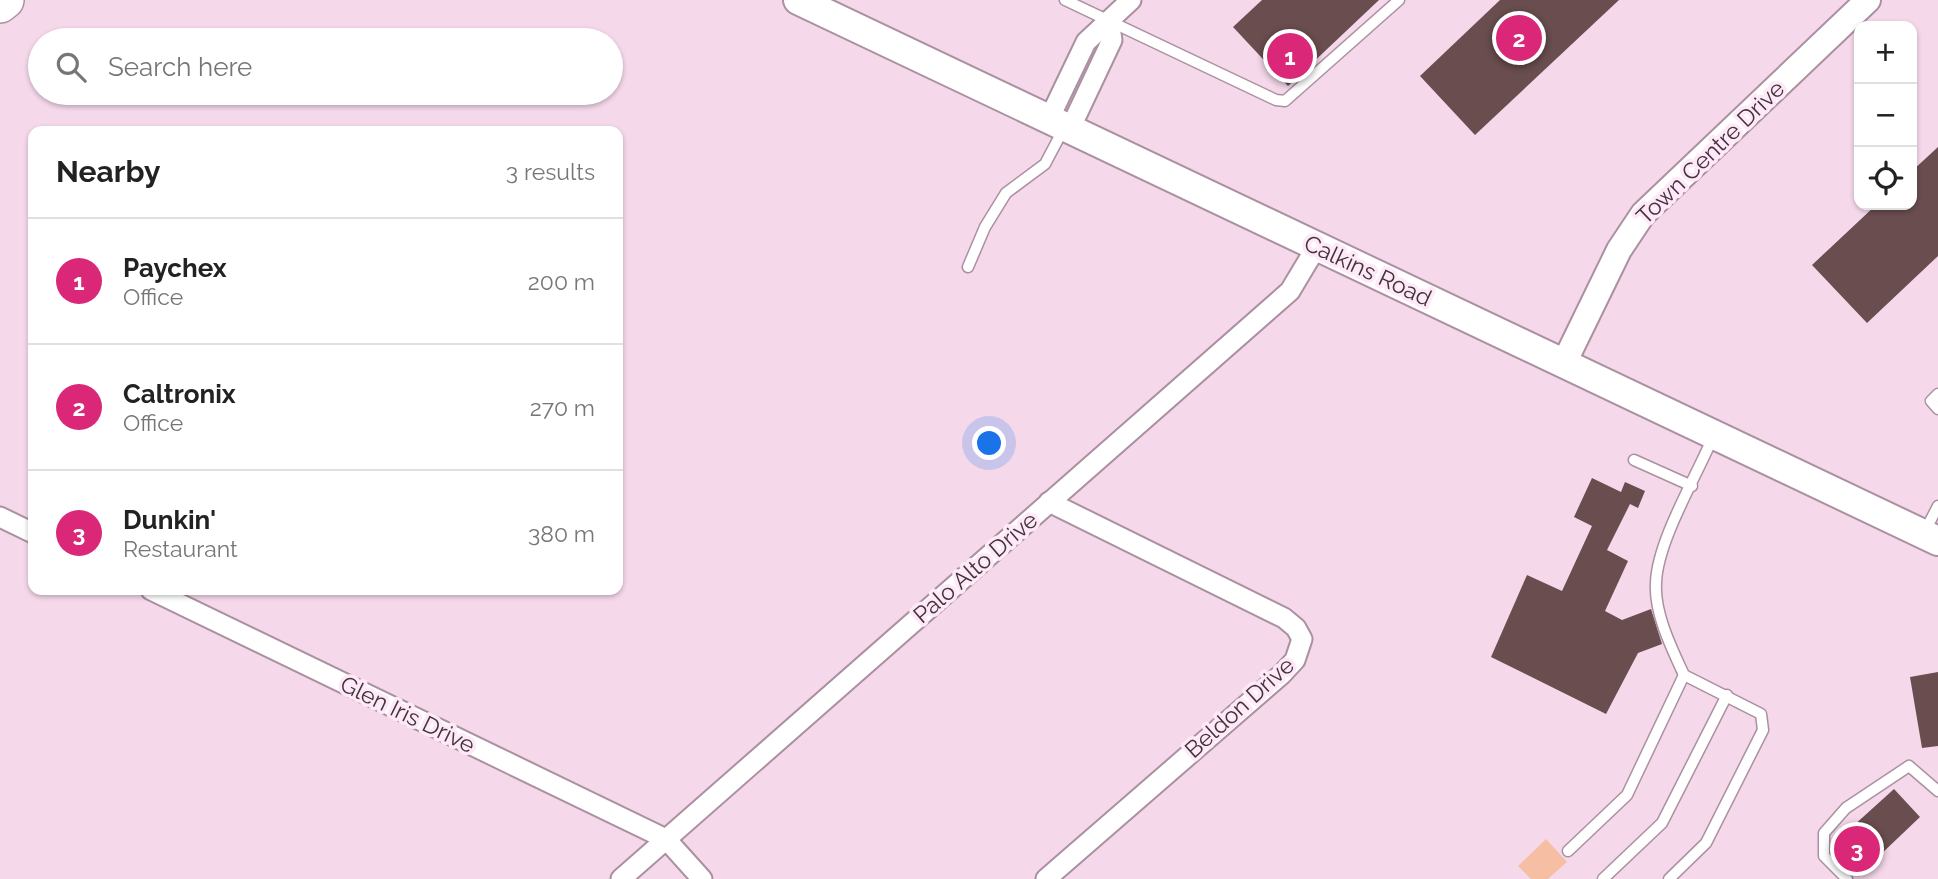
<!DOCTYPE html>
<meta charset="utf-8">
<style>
:root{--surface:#fff;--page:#f2f2f2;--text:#222;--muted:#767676;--line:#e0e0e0;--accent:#db2777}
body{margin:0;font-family:Raleway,sans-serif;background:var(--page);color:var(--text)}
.controls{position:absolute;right:21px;top:21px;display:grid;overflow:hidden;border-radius:14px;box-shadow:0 2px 5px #0004}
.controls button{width:63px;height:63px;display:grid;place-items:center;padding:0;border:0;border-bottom:2px solid var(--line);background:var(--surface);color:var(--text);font:35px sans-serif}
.you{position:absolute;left:990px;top:444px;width:24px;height:24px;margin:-18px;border:5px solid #fff;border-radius:50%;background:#1a73e8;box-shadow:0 0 0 10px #1a73e833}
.badge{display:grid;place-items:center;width:46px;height:46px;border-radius:50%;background:var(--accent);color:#fff;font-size:23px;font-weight:700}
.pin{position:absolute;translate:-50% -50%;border:4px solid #fff;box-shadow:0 2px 7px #0006}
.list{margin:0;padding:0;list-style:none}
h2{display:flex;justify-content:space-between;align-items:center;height:91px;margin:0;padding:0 28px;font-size:30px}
h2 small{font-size:23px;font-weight:400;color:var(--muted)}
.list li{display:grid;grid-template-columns:46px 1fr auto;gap:21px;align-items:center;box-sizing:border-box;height:126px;padding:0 28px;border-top:2px solid var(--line)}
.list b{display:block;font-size:26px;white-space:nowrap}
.list p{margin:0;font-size:23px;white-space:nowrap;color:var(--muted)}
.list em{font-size:23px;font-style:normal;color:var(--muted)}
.icon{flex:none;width:38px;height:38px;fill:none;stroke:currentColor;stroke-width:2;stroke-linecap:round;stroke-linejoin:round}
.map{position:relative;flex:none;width:1938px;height:879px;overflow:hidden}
.search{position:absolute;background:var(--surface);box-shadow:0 2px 5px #0004;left:28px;top:28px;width:595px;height:77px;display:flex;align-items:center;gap:18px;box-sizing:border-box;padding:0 24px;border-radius:38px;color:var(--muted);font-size:26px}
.panel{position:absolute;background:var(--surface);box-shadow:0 2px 5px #0004;left:28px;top:126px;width:595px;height:469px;border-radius:14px}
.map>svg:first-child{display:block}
.green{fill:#f6bea3}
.building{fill:#694d4f}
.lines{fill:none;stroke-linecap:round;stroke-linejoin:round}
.service-casing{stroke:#aa90a1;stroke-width:13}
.minor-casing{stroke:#aa90a1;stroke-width:23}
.tertiary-casing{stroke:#aa90a1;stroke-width:28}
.secondary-casing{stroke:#aa90a1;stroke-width:32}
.motorway-casing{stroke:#aa90a1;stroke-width:40}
.service{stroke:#fff;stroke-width:10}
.minor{stroke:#fff;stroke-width:19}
.tertiary{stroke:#fff;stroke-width:24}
.secondary{stroke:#fff;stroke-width:28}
.motorway{stroke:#fff;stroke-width:37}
.labels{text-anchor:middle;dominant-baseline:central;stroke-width:7;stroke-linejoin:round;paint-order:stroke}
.street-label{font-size:23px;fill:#40353c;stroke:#ffe8f7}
</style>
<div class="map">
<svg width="1938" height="879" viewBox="0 0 1938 879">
<rect width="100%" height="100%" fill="#f5d9eb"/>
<path class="green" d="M1546 839 1567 862 1548 879H1531L1518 866Z"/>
<g class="building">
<path d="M1262 0H1379L1288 86 1233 27Z"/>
<path d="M1500 0H1619L1475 135 1420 76Z"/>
<path d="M1938 147V256L1867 323 1812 265 1876 205H1912V171Z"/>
<path d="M1592 478 1621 492 1625 482 1645 491 1638 508 1630 504 1607 550 1628 561 1605 611 1622 620 1651 609 1662 644 1638 653 1606 714 1491 657 1527 575 1562 591 1592 526 1574 517Z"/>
<path d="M1938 672V746L1922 748 1910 677Z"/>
<path d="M1894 789 1920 817 1858 876 1831 846Z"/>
</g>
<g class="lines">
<defs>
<g id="service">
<path d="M1065 0 1276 100 1285 101 1399 0"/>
<path d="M968 267 985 227 1006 193 1045 164 1063 130"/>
<path d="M1938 394 1931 401 1938 409"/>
<path d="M1634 460 1692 486"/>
<path d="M1925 531 1938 506"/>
<path d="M1568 851 1627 795 1684 675"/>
<path d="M1603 879 1662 823 1727 695"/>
<path d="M1669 879 1706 843 1763 730 1761 714 1684 675C1672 649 1654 613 1656 583 1657 542 1696 477 1713 437"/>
<path d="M1847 879 1824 856V833L1846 808 1909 766 1938 791"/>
</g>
<g id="minor">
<path d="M1049 119 1086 42 1131 0"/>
<path d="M1070 129 1112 40 1109 21"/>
<path d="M0 517 33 533"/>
<path d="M151 590 666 839 702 879"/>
<path d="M621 879 1290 291 1317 246"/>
<path d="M1046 879 1282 674 1295 660 1302 639 1296 628 1284 618 1049 502"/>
</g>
<path id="tertiary" d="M1564 363 1619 250 1643 214 1868 0"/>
<path id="secondary" d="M798 0 1938 541"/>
<path id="motorway" d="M0 4 5 0"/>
</defs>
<use href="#service" class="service-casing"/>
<use href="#minor" class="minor-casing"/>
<use href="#tertiary" class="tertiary-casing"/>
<use href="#secondary" class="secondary-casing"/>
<use href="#motorway" class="motorway-casing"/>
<use href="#service" class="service"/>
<use href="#minor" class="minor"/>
<use href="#tertiary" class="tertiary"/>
<use href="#secondary" class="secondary"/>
<use href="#motorway" class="motorway"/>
</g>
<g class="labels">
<g class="street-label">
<text transform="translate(1710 152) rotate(-44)">Town Centre Drive</text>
<text transform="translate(1368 270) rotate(25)">Calkins Road</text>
<text transform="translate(975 567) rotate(-41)">Palo Alto Drive</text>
<text transform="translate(1239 707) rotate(-42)">Beldon Drive</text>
<text transform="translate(408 714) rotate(26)">Glen Iris Drive</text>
</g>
</g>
</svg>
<div class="controls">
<button>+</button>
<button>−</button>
<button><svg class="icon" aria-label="locate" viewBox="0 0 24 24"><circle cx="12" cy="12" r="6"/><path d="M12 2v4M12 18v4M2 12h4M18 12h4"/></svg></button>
</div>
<div class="you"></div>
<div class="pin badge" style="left:1290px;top:56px">1</div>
<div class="pin badge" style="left:1519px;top:38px">2</div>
<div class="pin badge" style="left:1857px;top:849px">3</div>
<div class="search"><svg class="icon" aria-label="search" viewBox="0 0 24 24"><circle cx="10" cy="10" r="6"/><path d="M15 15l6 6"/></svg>Search here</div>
<section class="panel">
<h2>Nearby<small>3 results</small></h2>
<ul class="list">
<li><span class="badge">1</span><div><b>Paychex</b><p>Office</p></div><em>200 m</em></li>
<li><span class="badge">2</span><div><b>Caltronix</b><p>Office</p></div><em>270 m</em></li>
<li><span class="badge">3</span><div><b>Dunkin'</b><p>Restaurant</p></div><em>380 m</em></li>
</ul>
</section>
</div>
